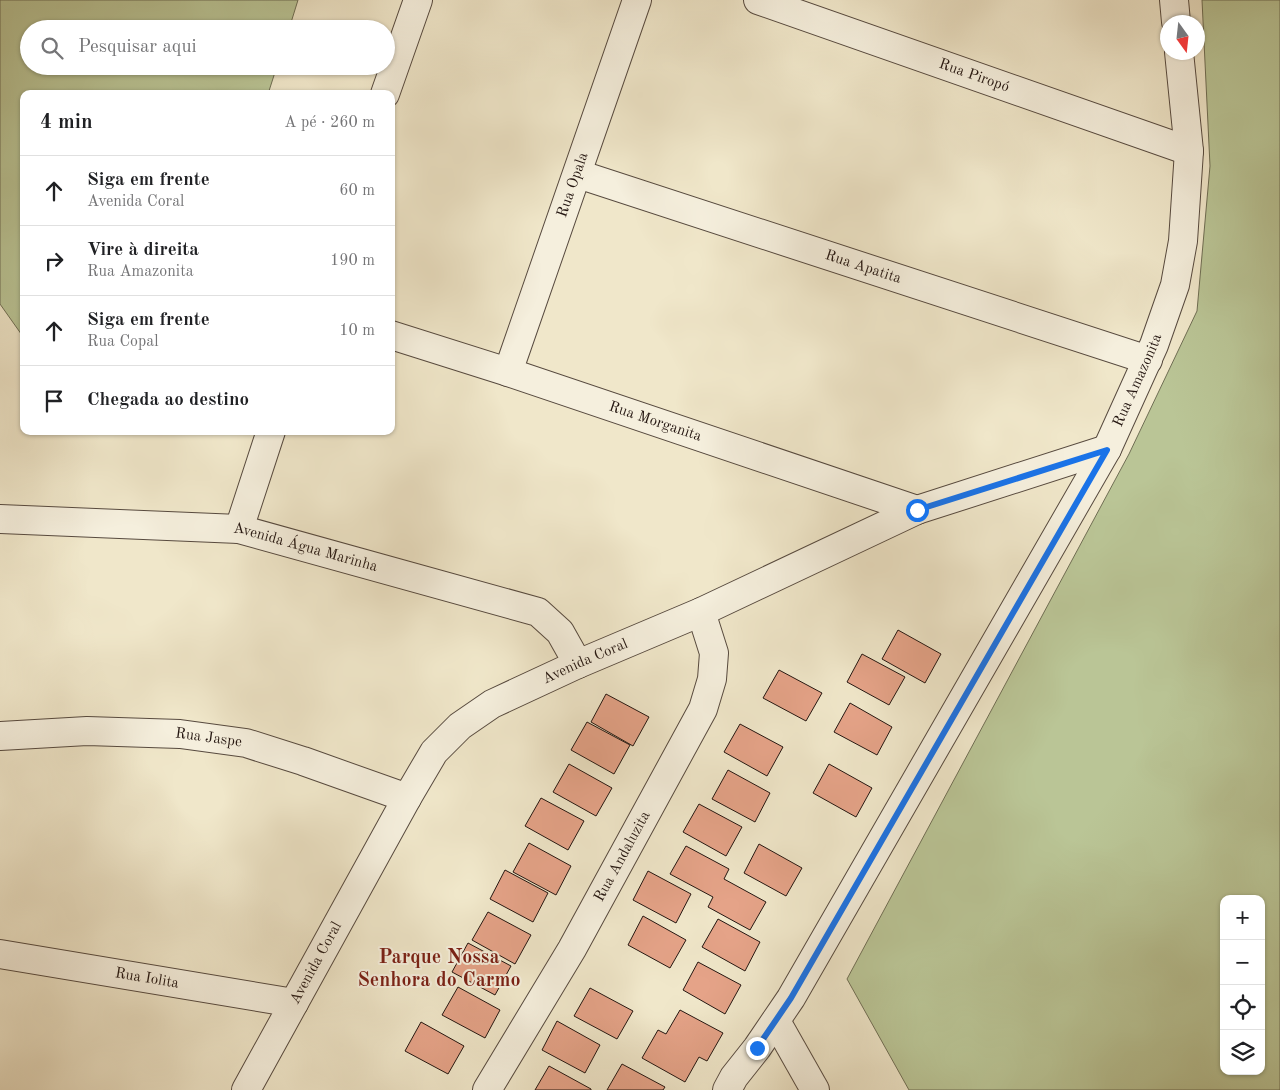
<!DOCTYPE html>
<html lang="pt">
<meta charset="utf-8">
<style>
:root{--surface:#fff;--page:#f2f2f2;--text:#202124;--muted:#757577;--line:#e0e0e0}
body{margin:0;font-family:"Old Standard TT",serif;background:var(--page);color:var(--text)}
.controls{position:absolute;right:15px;bottom:15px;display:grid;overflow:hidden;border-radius:10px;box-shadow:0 1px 4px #0004}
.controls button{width:45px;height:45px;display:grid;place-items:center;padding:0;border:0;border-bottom:1px solid var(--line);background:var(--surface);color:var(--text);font:25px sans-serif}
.compass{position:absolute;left:1160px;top:15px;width:45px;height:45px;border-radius:50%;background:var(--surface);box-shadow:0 1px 4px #0004;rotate:165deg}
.stop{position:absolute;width:15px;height:15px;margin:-11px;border:4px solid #1a73e8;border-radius:50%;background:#fff}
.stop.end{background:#1a73e8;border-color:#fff;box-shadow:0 1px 5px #0008}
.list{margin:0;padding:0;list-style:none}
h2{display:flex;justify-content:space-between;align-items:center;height:65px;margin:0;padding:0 20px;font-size:21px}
h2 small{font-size:16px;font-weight:400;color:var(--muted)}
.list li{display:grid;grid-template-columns:32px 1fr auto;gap:15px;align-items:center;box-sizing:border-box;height:70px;padding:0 20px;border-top:1px solid var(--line)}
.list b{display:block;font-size:19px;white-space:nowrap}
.list p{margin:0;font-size:16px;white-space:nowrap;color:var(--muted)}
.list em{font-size:16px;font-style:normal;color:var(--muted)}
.icon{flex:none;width:28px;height:28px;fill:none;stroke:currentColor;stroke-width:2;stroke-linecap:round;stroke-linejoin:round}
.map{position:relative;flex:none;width:1280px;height:1090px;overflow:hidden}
.search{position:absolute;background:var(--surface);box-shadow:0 1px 4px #0004;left:20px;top:20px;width:375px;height:55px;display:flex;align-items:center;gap:12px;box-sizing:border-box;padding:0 18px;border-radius:28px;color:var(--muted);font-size:19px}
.panel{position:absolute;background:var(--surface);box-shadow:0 1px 4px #0004;left:20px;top:90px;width:375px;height:345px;border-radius:10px}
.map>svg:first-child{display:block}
.green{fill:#bac596;stroke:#6f6e54;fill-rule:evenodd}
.building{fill:#e5a388;stroke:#241611}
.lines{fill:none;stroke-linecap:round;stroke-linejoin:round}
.minor-casing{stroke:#574a3f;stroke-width:30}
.minor{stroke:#f5efdd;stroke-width:28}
.route{stroke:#1a73e8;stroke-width:6}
.labels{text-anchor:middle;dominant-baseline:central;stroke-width:4;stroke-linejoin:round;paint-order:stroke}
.street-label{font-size:15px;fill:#241611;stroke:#f5efdd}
.district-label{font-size:20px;font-weight:bold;fill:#7a1f14;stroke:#f5efdd}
</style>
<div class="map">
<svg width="1280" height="1090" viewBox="0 0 1280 1090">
<rect width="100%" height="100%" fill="#f0e7ca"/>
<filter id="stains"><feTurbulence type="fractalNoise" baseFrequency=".004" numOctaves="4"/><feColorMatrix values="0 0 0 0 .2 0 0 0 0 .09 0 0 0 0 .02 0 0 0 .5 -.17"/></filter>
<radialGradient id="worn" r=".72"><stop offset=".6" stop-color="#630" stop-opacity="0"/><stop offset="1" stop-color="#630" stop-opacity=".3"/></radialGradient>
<g class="green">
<path d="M0 0H298L289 29H29V66H277L268 94H24V338L0 304Z"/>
<path d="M1202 0H1280V1090H909L847 979 1129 454 1197 311 1210 166ZM1224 899H1261V1071H1224Z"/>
</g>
<g class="building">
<path d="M898 630 941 654 925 683 882 659Z"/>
<path d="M862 654 905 677 889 705 847 682Z"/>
<path d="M779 670 822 693 806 721 763 698Z"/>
<path d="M606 694 649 717 633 746 591 722Z"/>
<path d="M850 703 892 727 877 755 834 732Z"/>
<path d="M587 722 630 745 614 774 571 750Z"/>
<path d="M740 724 783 747 767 776 724 752Z"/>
<path d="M569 764 612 788 596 816 553 792Z"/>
<path d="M829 764 872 788 856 817 813 793Z"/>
<path d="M728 770 770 793 755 822 712 799Z"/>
<path d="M541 798 584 821 568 850 525 826Z"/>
<path d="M699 804 742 827 726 856 683 832Z"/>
<path d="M529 843 571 866 556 895 513 872Z"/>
<path d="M759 844 802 868 786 896 744 873Z"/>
<path d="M686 846 729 869 724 879 766 902 750 930 708 907 713 897 670 874Z"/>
<path d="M505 870 548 893 533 922 490 899Z"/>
<path d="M648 871 691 894 676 923 633 900Z"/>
<path d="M488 912 531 935 515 964 472 940Z"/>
<path d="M643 916 686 940 670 968 628 945Z"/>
<path d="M718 919 760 942 745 971 702 947Z"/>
<path d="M468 943 511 966 495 995 452 972Z"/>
<path d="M698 962 741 985 725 1014 683 990Z"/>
<path d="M458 987 500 1010 485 1038 442 1015Z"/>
<path d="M590 988 633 1011 617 1039 574 1016Z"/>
<path d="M680 1010 723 1033 707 1061 699 1057 685 1082 642 1058 658 1030 666 1034Z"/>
<path d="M557 1021 600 1045 585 1073 542 1050Z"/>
<path d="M421 1022 464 1046 448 1074 405 1051Z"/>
<path d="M622 1064 665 1087 663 1090H607Z"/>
<path d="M549 1066 591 1089V1090H535Z"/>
</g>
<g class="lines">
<defs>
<g id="minor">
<path id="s1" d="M758 0 1189 151"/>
<path d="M1174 0 1176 22"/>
<path d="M385 94 418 0"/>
<path id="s2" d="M578 174 1148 360"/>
<path id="s3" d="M391 335 508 372 917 510"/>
<path id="s4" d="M508 372 637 0"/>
<path id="s5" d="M0 519 239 529 538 612 560 632 578 664"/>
<path d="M239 529 271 431"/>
<path id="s6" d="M0 736 87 731 180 734 246 743 303 761 407 798"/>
<path id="s7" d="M0 954 294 1003"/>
<path d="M776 1021 815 1090"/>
<path id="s8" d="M246 1090 407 798 434 752 460 726 492 704 578 664 701 612 917 510 1107 449"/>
<path id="s9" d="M487 1090 572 949 703 709 712 679 714 653 701 612"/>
<path id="s10" d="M727 1090 734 1077 757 1048 791 998 1107 449 1154 345 1175 285 1183 241 1189 151 1179 52"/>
</g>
</defs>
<use href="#minor" class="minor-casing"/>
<use href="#minor" class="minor"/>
</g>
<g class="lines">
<path class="route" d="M757 1048 791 998 1107 450 917 510"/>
</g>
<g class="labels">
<g class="street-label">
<text stroke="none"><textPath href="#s1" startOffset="229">Rua Piropó</textPath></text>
<text stroke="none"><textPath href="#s4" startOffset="198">Rua Opala</textPath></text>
<text stroke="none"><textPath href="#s2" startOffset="300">Rua Apatita</textPath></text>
<text stroke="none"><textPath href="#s10" startOffset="821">Rua Amazonita</textPath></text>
<text stroke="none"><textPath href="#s3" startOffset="278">Rua Morganita</textPath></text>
<text stroke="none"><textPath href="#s5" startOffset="308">Avenida Água Marinha</textPath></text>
<text stroke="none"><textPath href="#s8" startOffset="565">Avenida Coral</textPath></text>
<text stroke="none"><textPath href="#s6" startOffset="209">Rua Jaspe</textPath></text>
<text stroke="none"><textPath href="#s9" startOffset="270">Rua Andaluzita</textPath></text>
<text stroke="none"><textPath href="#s8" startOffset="145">Avenida Coral</textPath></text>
<text stroke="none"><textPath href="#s7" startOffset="149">Rua Iolita</textPath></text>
</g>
<g class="district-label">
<text x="439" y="958">Parque Nossa<tspan x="439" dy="23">Senhora do Carmo</tspan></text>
</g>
</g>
<rect width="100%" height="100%" filter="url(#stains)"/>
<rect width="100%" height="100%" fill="url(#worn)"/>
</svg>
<div class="controls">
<button>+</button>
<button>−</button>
<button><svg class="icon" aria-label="locate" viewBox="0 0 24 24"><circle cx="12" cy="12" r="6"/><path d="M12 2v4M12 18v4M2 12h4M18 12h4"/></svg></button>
<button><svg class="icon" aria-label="layers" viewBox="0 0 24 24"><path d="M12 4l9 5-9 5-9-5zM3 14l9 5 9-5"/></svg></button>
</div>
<svg class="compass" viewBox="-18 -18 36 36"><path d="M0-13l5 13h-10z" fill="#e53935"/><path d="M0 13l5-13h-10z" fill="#757577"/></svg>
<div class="stop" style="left:917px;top:510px"></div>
<div class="stop end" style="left:757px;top:1048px"></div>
<div class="search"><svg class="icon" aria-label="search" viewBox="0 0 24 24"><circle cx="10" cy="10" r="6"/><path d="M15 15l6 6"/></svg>Pesquisar aqui</div>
<section class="panel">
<h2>4 min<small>A pé · 260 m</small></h2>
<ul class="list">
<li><svg class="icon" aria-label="ahead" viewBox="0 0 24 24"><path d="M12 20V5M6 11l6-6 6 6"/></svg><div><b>Siga em frente</b><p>Avenida Coral</p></div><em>60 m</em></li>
<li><svg class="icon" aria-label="right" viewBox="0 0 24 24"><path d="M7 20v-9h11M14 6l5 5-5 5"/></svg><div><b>Vire à direita</b><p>Rua Amazonita</p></div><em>190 m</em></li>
<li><svg class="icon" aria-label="ahead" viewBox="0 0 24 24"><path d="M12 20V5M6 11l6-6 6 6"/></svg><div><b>Siga em frente</b><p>Rua Copal</p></div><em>10 m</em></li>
<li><svg class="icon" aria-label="arrive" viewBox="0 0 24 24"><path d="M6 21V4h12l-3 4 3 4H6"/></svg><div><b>Chegada ao destino</b></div></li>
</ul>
</section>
</div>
